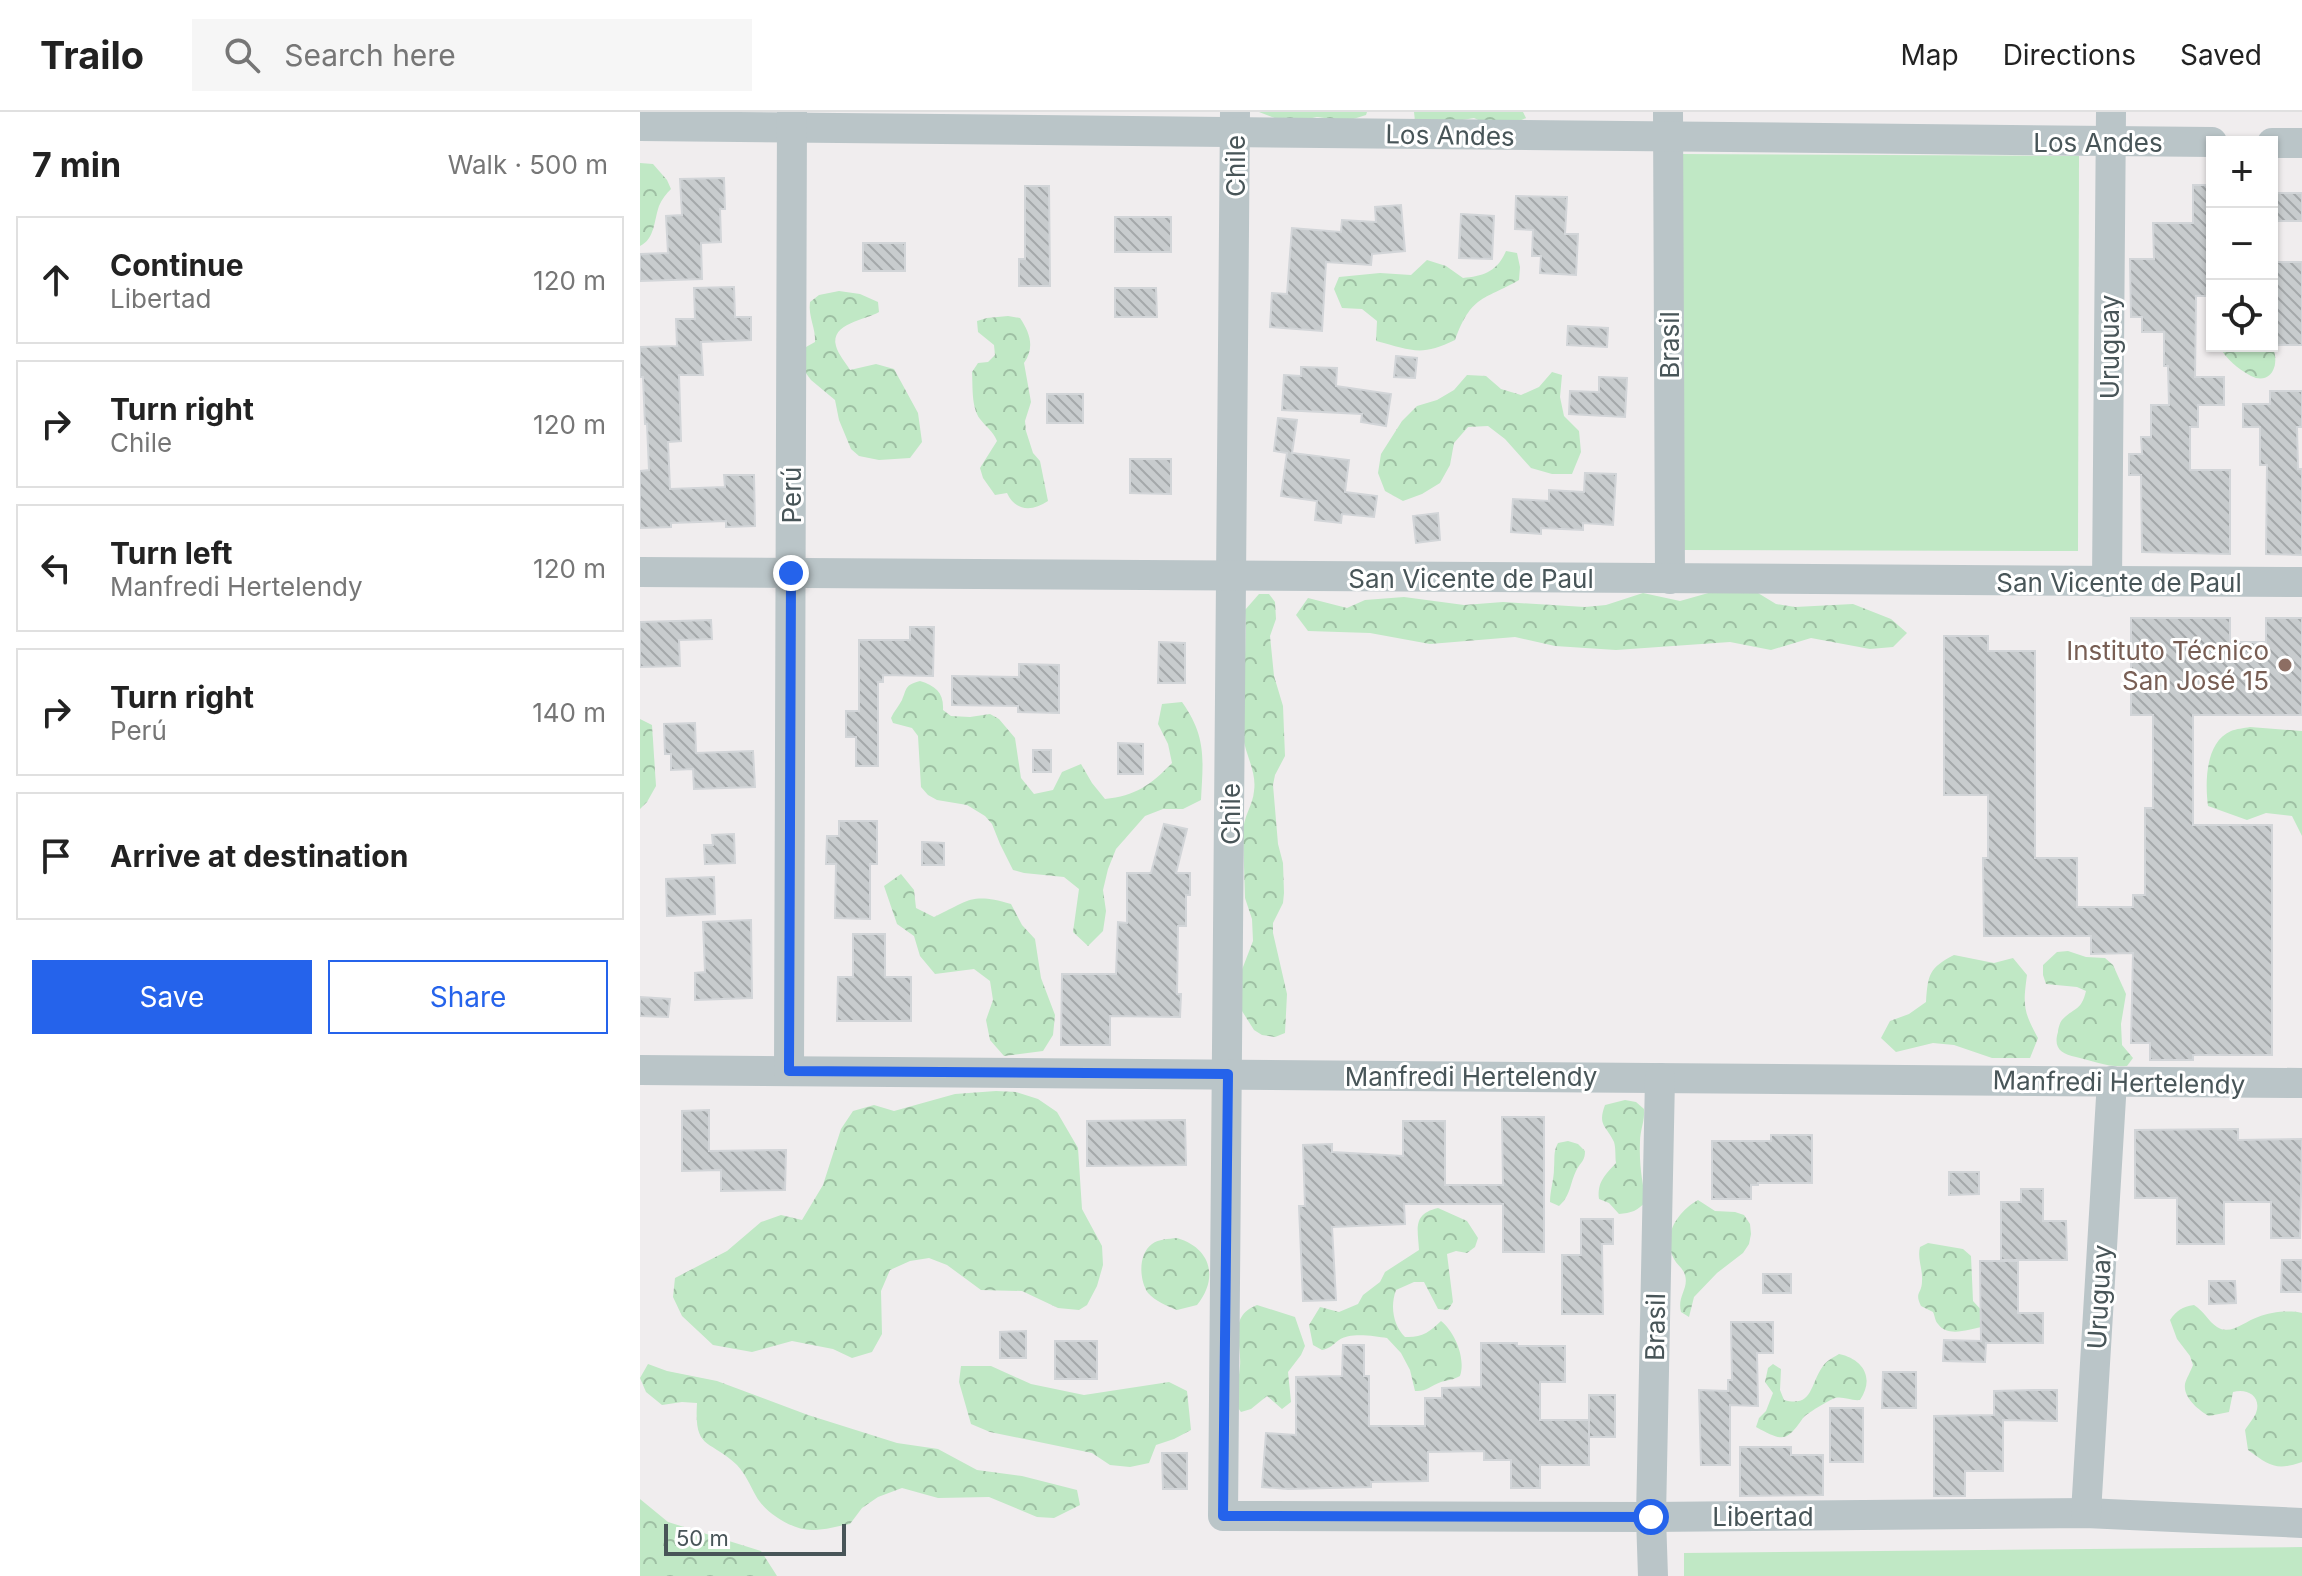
<!DOCTYPE html>
<meta charset="utf-8">
<style>
:root{--surface:#fff;--page:#f6f6f6;--text:#222;--muted:#767676;--line:#e0e0e0;--accent:#2563eb}
body{margin:0;font-family:Inter,sans-serif;background:var(--page);color:var(--text)}
.controls{position:absolute;right:24px;top:24px;display:grid;overflow:hidden;border-radius:0px;box-shadow:0 2px 6px #0004}
.controls button{width:72px;height:72px;display:grid;place-items:center;padding:0;border:0;border-bottom:2px solid var(--line);background:var(--surface);color:var(--text);font:40px sans-serif}
.scale{position:absolute;left:24px;bottom:20px;width:182px;box-sizing:border-box;padding-left:8px;border:4px solid #485558;border-top:0;font-size:22px;line-height:28px;white-space:nowrap;color:#485558;-webkit-text-stroke:6px #fff;paint-order:stroke}
.stop{position:absolute;width:24px;height:24px;margin:-18px;border:6px solid #2563eb;border-radius:50%;background:#fff}
.stop.end{background:#2563eb;border-color:#fff;box-shadow:0 2px 8px #0008}
.list{margin:0;padding:0;list-style:none}
h2{display:flex;justify-content:space-between;align-items:center;height:104px;margin:0;padding:0 32px;font-size:34px}
h2 small{font-size:26px;font-weight:400;color:var(--muted)}
.list li{display:grid;grid-template-columns:52px 1fr auto;gap:24px;align-items:center;box-sizing:border-box;height:128px;margin:0 16px 16px;padding:0 16px;border:2px solid var(--line);border-radius:0px}
.list b{display:block;font-size:30px;white-space:nowrap}
.list p{margin:0;font-size:26px;white-space:nowrap;color:var(--muted)}
.list em{font-size:26px;font-style:normal;color:var(--muted)}
.actions{display:flex;gap:16px;padding:24px 32px}
.actions a{flex:1;padding:18px 0;border:2px solid var(--accent);border-radius:0px;text-align:center;font-size:28px;color:var(--accent)}
.actions .main{background:var(--accent);color:#fff}
.icon{flex:none;width:44px;height:44px;fill:none;stroke:currentColor;stroke-width:2;stroke-linecap:round;stroke-linejoin:round}
.map{position:relative;flex:none;width:1662px;height:1464px;overflow:hidden}
header{display:flex;align-items:center;gap:48px;box-sizing:border-box;height:112px;padding:0 40px;background:var(--surface);border-bottom:2px solid var(--line)}
header strong{font-size:38px}
nav{display:flex;gap:44px;margin-inline-start:auto;font-size:28px}
.search{width:560px;height:72px;background:var(--page);display:flex;align-items:center;gap:20px;box-sizing:border-box;padding:0 28px;border-radius:0px;color:var(--muted);font-size:30px}
main{display:flex}
aside{flex:1;background:var(--surface)}
.map>svg:first-child{display:block}
.forest{fill:url(#forest-crowns)}
.green{fill:#c0e8c5}
.building{fill:url(#building-back-hatch);stroke:#d2d5d8;stroke-width:2}
.lines{fill:none;stroke-linecap:round;stroke-linejoin:round}
.minor{stroke:#bac5c8;stroke-width:30}
.route{stroke:#2563eb;stroke-width:10}
.education-dot{fill:#8d6e63;stroke:#fff;stroke-width:3}
.labels{text-anchor:middle;dominant-baseline:central;stroke-width:6;stroke-linejoin:round;paint-order:stroke}
.street-label{font-size:26px;fill:#485558;stroke:#fff}
.education-label{font-size:26px;fill:#785e54;stroke:#fff;text-anchor:end}
</style>
<header>
<strong>Trailo</strong>
<div class="search"><svg class="icon" aria-label="search" viewBox="0 0 24 24"><circle cx="10" cy="10" r="6"/><path d="M15 15l6 6"/></svg>Search here</div>
<nav><a>Map</a><a>Directions</a><a>Saved</a></nav>
</header>
<main>
<aside>
<h2>7 min<small>Walk · 500 m</small></h2>
<ul class="list">
<li><svg class="icon" aria-label="ahead" viewBox="0 0 24 24"><path d="M12 20V5M6 11l6-6 6 6"/></svg><div><b>Continue</b><p>Libertad</p></div><em>120 m</em></li>
<li><svg class="icon" aria-label="right" viewBox="0 0 24 24"><path d="M7 20v-9h11M14 6l5 5-5 5"/></svg><div><b>Turn right</b><p>Chile</p></div><em>120 m</em></li>
<li><svg class="icon" aria-label="left" viewBox="0 0 24 24"><path d="M17 20v-9H6M10 6l-5 5 5 5"/></svg><div><b>Turn left</b><p>Manfredi Hertelendy</p></div><em>120 m</em></li>
<li><svg class="icon" aria-label="right" viewBox="0 0 24 24"><path d="M7 20v-9h11M14 6l5 5-5 5"/></svg><div><b>Turn right</b><p>Perú</p></div><em>140 m</em></li>
<li><svg class="icon" aria-label="arrive" viewBox="0 0 24 24"><path d="M6 21V4h12l-3 4 3 4H6"/></svg><div><b>Arrive at destination</b></div></li>
</ul>
<div class="actions"><a class="main">Save</a><a>Share</a></div>
</aside>
<div class="map">
<svg width="1662" height="1464" viewBox="0 0 1662 1464">
<defs>
<pattern id="forest-crowns" width="20" height="18" patternUnits="userSpaceOnUse" patternTransform="scale(2)"><rect width="20" height="18" fill="#c0e8c5"/><path d="M2 6a3 3 0 1 1 6 0M12 15a3 3 0 1 1 6 0" fill="none" stroke="#9ebfa3"/></pattern>
<pattern id="building-back-hatch" width="6" height="6" patternUnits="userSpaceOnUse" patternTransform="scale(2)"><rect width="6" height="6" fill="#c8ccce"/><path d="M-1 5l2 2M0 0l6 6M5-1l2 2" fill="none" stroke="#a4a8aa"/></pattern>
</defs>
<rect width="100%" height="100%" fill="#f0edee"/>
<g class="forest">
<path d="M619 0H727L726 3 707 9 677 5 648 11Z"/>
<path d="M774 0H883L886 6 877 10 845 11 834 6 794 13 775 9Z"/>
<path d="M0 51 13 52 27 68 31 77C26 82 22 87 19 94 14 108 15 127 0 134Z"/>
<path d="M866 139 877 141 880 155 879 168C842 189 832 183 815 228 781 245 771 238 736 229L737 209 722 197 702 196 694 177 699 165 740 161 771 163 787 148 806 154 823 166C843 164 857 160 866 139Z"/>
<path d="M199 179 220 182 238 190 239 200C226 208 190 211 196 234 198 242 206 251 210 258L236 252 254 257 278 301 282 330 270 346 239 348 219 344 211 337 199 308 195 288 171 268 159 252 166 235 175 230C176 216 168 205 170 190L179 183Z"/>
<path d="M368 204 380 206C390 221 395 235 384 251L391 290 385 309 386 319 393 341 400 349 408 389C392 400 375 399 367 381L355 383 343 366 340 356 357 329C353 319 346 315 340 307 331 295 333 274 332 260L338 251 348 250 355 243 354 233 338 220 337 209 347 206Z"/>
<path d="M1579 234H1632C1641 252 1631 274 1611 264 1597 256 1587 248 1579 234Z"/>
<path d="M912 260 922 263 920 285 924 304 939 319 941 340 932 362H912L891 356 865 327 848 314 828 315 814 331 810 353 800 371 782 382 763 389 745 379 738 361 741 342 762 309 777 294 797 288 814 278 827 263 846 264 861 277 881 283 899 275Z"/>
<path d="M1079 478 1118 481 1136 492 1155 495 1213 492 1251 507 1267 521 1253 535 1230 537 1171 526 1131 538 1090 530 976 538 915 534 875 525 790 532 730 521 668 519 656 503 668 486 707 496 725 488 764 485 824 493 863 490 945 495 966 493 1003 481 1040 489Z"/>
<path d="M619 482H629L635 490 636 507 630 524 634 564 643 594 645 644 635 663 633 673 638 732 643 751 644 781 643 791 633 811V821L647 882 645 921 635 925 622 923 614 918 602 899 598 868 613 829 612 807 605 786 603 721C603 705 613 693 614 679 617 660 605 642 603 624 600 582 608 540 605 498Z"/>
<path d="M280 569C296 574 304 581 303 598L311 604 330 605 350 602 359 607 375 626 381 666 394 682 413 678 422 660 441 652 452 671 465 687C495 684 511 673 532 651L528 632 518 612 522 592 542 590C567 625 563 648 561 688L543 697H523L505 704 476 737 468 757 463 778 466 799 463 819 448 834 433 820 439 777 424 765 384 761 373 758 360 732 352 712 345 704 327 693 297 688 288 683 281 675 278 624 272 616 253 611 251 606C254 599 259 594 262 588 267 576 265 573 280 569Z"/>
<path d="M0 607 12 613 16 674 7 690 0 697Z"/>
<path d="M1610 615 1662 619V724L1652 704 1626 701 1607 708 1568 694C1565 671 1565 630 1591 619 1596 617 1604 616 1610 615Z"/>
<path d="M261 762 274 778 276 796 294 805C328 789 331 780 371 792L382 813 395 827 401 866 415 903 413 923 403 939 364 944 350 928 346 908 353 888 350 869 334 857 295 862 280 844 274 824 257 812 244 774Z"/>
<path d="M1428 839 1446 845 1465 846 1473 853 1486 882 1481 912 1482 933 1493 946 1487 954C1469 956 1454 949 1436 945 1421 942 1413 936 1418 920 1418 917 1420 910 1422 908 1434 895 1441 900 1446 879L1437 875 1406 872 1403 863V853L1417 840Z"/>
<path d="M1314 843 1354 851 1373 846 1387 863C1383 893 1383 899 1398 926L1390 946H1352L1314 933 1293 931 1256 940 1241 926 1250 909 1269 902 1286 890C1288 862 1289 856 1314 843Z"/>
<path d="M356 979 376 980 398 987 417 1000 438 1036 442 1097 462 1134 463 1153 457 1174 447 1193 439 1198 418 1196 382 1179 341 1178 307 1153 289 1146 270 1149 250 1158 241 1179 242 1222 232 1240 212 1246 193 1237 152 1229 112 1240 73 1233 42 1204 33 1185 35 1166 87 1139 121 1110 141 1103 162 1108 183 1073 201 1017 213 999 234 993 254 999 315 982Z"/>
<path d="M985 988 996 990 1004 997C1005 1009 1000 1018 1000 1030 999 1050 1002 1070 1006 1089 998 1099 991 1101 979 1102L969 1091 959 1087C957 1070 965 1063 976 1051 975 1045 976 1036 974 1030 967 1014 957 1014 965 993Z"/>
<path d="M928 1029 938 1032 945 1039C945 1048 942 1049 937 1057 930 1070 931 1084 919 1094L910 1090C910 1078 914 1068 914 1056 915 1046 913 1040 918 1031Z"/>
<path d="M1058 1088 1075 1099 1095 1100 1104 1103 1110 1112 1111 1122 1109 1132 1103 1141 1077 1161 1054 1185 1049 1205 1041 1200C1037 1184 1049 1177 1045 1163 1043 1156 1037 1153 1034 1147 1021 1124 1038 1099 1058 1088Z"/>
<path d="M798 1096 827 1109 838 1126 835 1135 827 1141 816 1139 807 1142 813 1190 808 1198 798 1197 784 1170H774L756 1178C750 1194 753 1213 765 1225 781 1226 790 1220 801 1209 815 1220 826 1247 820 1264 813 1268 808 1268 801 1270 790 1274 786 1280 775 1279L770 1258 761 1241 747 1226C734 1224 710 1220 699 1228 692 1233 691 1236 682 1238L673 1233 669 1213 680 1195 699 1200 718 1192 723 1183 740 1170 745 1160 779 1138C778 1117 772 1102 798 1096Z"/>
<path d="M537 1126C571 1136 579 1166 557 1193L537 1198C527 1194 515 1189 508 1181 499 1168 498 1142 512 1132 519 1127 528 1127 537 1126Z"/>
<path d="M1288 1131 1323 1137 1331 1144 1333 1189 1344 1201 1342 1215C1329 1217 1308 1226 1298 1212 1295 1209 1295 1204 1293 1200L1281 1194C1274 1180 1282 1182 1282 1169 1283 1157 1277 1147 1280 1135Z"/>
<path d="M617 1193 655 1205 665 1234 661 1243 648 1260 651 1290 642 1297 627 1284 611 1297 601 1300 595 1292C596 1279 599 1267 600 1254 602 1230 587 1205 617 1193Z"/>
<path d="M1554 1193C1564 1199 1568 1209 1577 1215 1591 1224 1605 1209 1618 1205 1630 1200 1649 1198 1662 1201V1350C1636 1359 1630 1354 1608 1338L1605 1318C1608 1313 1614 1306 1616 1301 1622 1284 1607 1276 1593 1280L1589 1300 1569 1304C1559 1298 1543 1286 1545 1272 1546 1267 1551 1259 1553 1253L1550 1244 1537 1227 1530 1208C1537 1198 1542 1195 1554 1193Z"/>
<path d="M1199 1242C1223 1247 1235 1266 1220 1288 1211 1289 1203 1284 1195 1286 1189 1288 1166 1302 1163 1306 1146 1331 1142 1329 1116 1315L1119 1306 1126 1299 1133 1281 1125 1270 1128 1256 1133 1252 1141 1257 1140 1278 1144 1288C1173 1296 1170 1272 1183 1254 1186 1249 1194 1245 1199 1242Z"/>
<path d="M8 1252 27 1259 77 1269 168 1303 257 1331 298 1337 337 1358 382 1364 437 1378 440 1393 414 1406 397 1405 349 1385 298 1386 262 1376 238 1385 222 1396 210 1412C198 1414 185 1418 173 1418 154 1419 125 1401 116 1384 110 1373 106 1363 97 1353 69 1326 54 1339 57 1291L42 1290 22 1293 6 1280 0 1266Z"/>
<path d="M321 1254H351L391 1272 444 1283 529 1270 547 1279 551 1318 534 1327 516 1333 509 1351 490 1355 470 1353 452 1341 350 1320 331 1312 319 1270Z"/>
<path d="M0 1387 28 1410 121 1439 137 1464H0Z"/>
</g>
<g class="green">
<path d="M1038 42 1439 44 1438 439 1037 438Z"/>
<path d="M1662 1435V1464H1044V1441Z"/>
</g>
<g class="building">
<path d="M84 66 85 97H80L81 130 61 131 62 167 0 169V142L28 141 26 104 42 103 40 67Z"/>
<path d="M1553 73H1572V184H1556L1555 265H1584V293H1558V315H1550V358H1590V442L1502 440 1501 363H1489V342H1502L1501 325H1511V293H1529L1528 254H1524V220H1502V205H1491L1490 147H1514L1513 111H1553Z"/>
<path d="M385 74H409L410 174H379V147H385Z"/>
<rect x="1633" y="81" width="29" height="28"/>
<path d="M876 84 927 85 925 122H938L936 163 900 161 901 144H892L893 118 875 117Z"/>
<path d="M761 93 765 139 732 142 731 153 686 150 682 219 630 215 632 181 647 182 652 116 701 120 702 108 736 110 735 95Z"/>
<path d="M821 102 854 104 852 147 819 146Z"/>
<rect x="475" y="105" width="56" height="35"/>
<rect x="223" y="131" width="42" height="28"/>
<path d="M1635 150H1662V233H1634Z"/>
<path d="M94 175 95 205H111V228L61 230 63 263H39L41 329 28 330 30 377 85 375 84 363H114L115 414 86 415V409L31 411V415L0 416V359L9 358 7 312H5L3 265H0V235L37 234 36 207H55L54 176Z"/>
<path d="M475 176H516L517 205H475Z"/>
<path d="M928 214 968 216 967 235 927 233Z"/>
<path d="M756 244 777 246 775 266 754 265Z"/>
<path d="M661 255 697 256 696 274 751 282 746 314 721 310 722 302 642 298 644 263 661 264Z"/>
<path d="M959 265 987 266 985 305 929 302 930 279 959 280Z"/>
<path d="M1630 279H1662V315H1657L1658 357H1662V443L1626 442 1627 353H1620V315H1603V292H1630Z"/>
<rect x="407" y="282" width="36" height="29"/>
<path d="M638 306 657 308 652 341 709 348 705 380 737 384 734 405 702 402 701 411 675 408 677 389 641 384 647 341 634 339Z"/>
<path d="M490 347H531V382L490 381Z"/>
<path d="M945 361 976 362 973 413 943 411V418L901 416V422L871 420 873 387 909 389V378L944 380Z"/>
<path d="M798 401 800 428 776 431 773 404Z"/>
<path d="M1491 506H1590V530H1626V506H1662V603H1553V713H1632V943H1553V948H1510V931H1491L1493 841 1451 842V824H1344L1343 746H1348V683H1304V524H1348V539H1395V746H1437V795H1493V783H1505V696H1513V603H1491Z"/>
<path d="M71 508 72 527 39 528 40 554 0 555V510Z"/>
<path d="M270 515H294L293 564 243 563V570H238V654H216V625H206V599H219V528H270Z"/>
<path d="M519 530 545 531V571H518Z"/>
<path d="M379 552 419 553V601L378 600V594L312 593V564L379 565Z"/>
<path d="M55 611 56 641 113 639 115 675 54 677 53 657 31 658V642H25L24 612Z"/>
<path d="M478 631 503 632V662H478Z"/>
<rect x="393" y="638" width="18" height="22"/>
<path d="M199 709H237V752H230V807L195 806 196 752H186L187 724H199Z"/>
<path d="M524 712 547 717 536 761H550V783H546V814H538L537 882H541L540 905 470 904V933H421L422 862H476L478 810 487 811V761H511Z"/>
<path d="M94 722 95 751 65 752 64 733H73L72 723Z"/>
<path d="M282 730 304 731V753H282Z"/>
<path d="M74 765 75 802 27 804 26 767Z"/>
<path d="M111 808 112 886 55 888V861L65 860 63 810Z"/>
<path d="M213 822H245V865H271V909H197L198 865H213Z"/>
<path d="M0 885 30 887 28 905 0 904Z"/>
<path d="M69 998V1039L146 1038 145 1078 81 1079V1058L42 1059V999Z"/>
<path d="M862 1005H904V1140H863V1092H764L765 1112 692 1115 696 1188 663 1189 659 1094H665L663 1033 692 1032V1040L763 1044V1009H805V1073H863Z"/>
<path d="M545 1008 546 1053 447 1054V1009Z"/>
<path d="M1598 1017V1028L1662 1027 1660 1126H1631V1090H1584V1132H1537V1086H1495V1018Z"/>
<path d="M1131 1023H1172V1071H1118V1073H1111V1087H1072V1029H1131Z"/>
<path d="M1309 1060H1339V1082L1309 1083Z"/>
<path d="M1381 1077H1403V1109H1426L1427 1148H1361V1090H1381Z"/>
<path d="M941 1107H973V1132H962L963 1202H922V1143H941Z"/>
<path d="M1642 1148H1662V1180H1641Z"/>
<path d="M1340 1149H1378V1201H1403V1231H1346L1345 1250 1303 1249 1304 1228 1341 1229Z"/>
<rect x="1123" y="1162" width="28" height="19"/>
<path d="M1569 1169H1595L1596 1191 1569 1192Z"/>
<path d="M1091 1210H1133V1241H1117L1118 1294 1090 1293V1353H1061L1059 1278 1088 1279V1268H1092Z"/>
<path d="M386 1219V1246H360V1220Z"/>
<rect x="415" y="1229" width="42" height="38"/>
<path d="M841 1231H877V1234H925V1270H900V1308H949V1353H900V1376H871V1348H844V1339L788 1340V1369L731 1370V1375L648 1377 622 1375 626 1321 656 1323V1265L702 1264 703 1233H724V1264H729V1314H785V1286H802V1276L841 1275Z"/>
<path d="M1243 1260H1276V1296H1242Z"/>
<path d="M1394 1278H1417V1309L1363 1308V1359H1325V1384H1294V1304L1354 1303V1279Z"/>
<rect x="949" y="1283" width="26" height="42"/>
<rect x="1190" y="1296" width="33" height="54"/>
<path d="M1100 1335H1151V1343H1183V1383L1100 1384Z"/>
<path d="M522 1341H547V1377H523Z"/>
</g>
<g class="lines">
<g class="minor">
<path d="M595 0 583 1404 1011 1405 1446 1401 1662 1411"/>
<path d="M1028 0 1030 467"/>
<path d="M0 14 1572 30"/>
<path d="M1632 31H1662"/>
<path d="M0 460 1662 470"/>
<path d="M1467 470 1471 0"/>
<path d="M0 958 1662 971"/>
<path d="M149 959 152 0"/>
<path d="M1446 1401 1472 969"/>
<path d="M1013 1464 1011 1405 1020 966"/>
</g>
</g>
<g class="lines">
<path class="route" d="M151 461 149 959 588 962 583 1404 1011 1405"/>
</g>
<circle class="education-dot" cx="1645" cy="553" r="8"/>
<g class="labels">
<g class="street-label">
<text transform="translate(810 23) rotate(1)">Los Andes</text>
<text x="1458" y="30">Los Andes</text>
<text transform="translate(595 54) rotate(-90)">Chile</text>
<text transform="translate(1029 233) rotate(-90)">Brasil</text>
<text transform="translate(1469 235) rotate(-90)">Uruguay</text>
<text transform="translate(151 383) rotate(-90)">Perú</text>
<text x="831" y="466">San Vicente de Paul</text>
<text x="1479" y="470">San Vicente de Paul</text>
<text transform="translate(590 702) rotate(-90)">Chile</text>
<text x="831" y="964">Manfredi Hertelendy</text>
<text transform="translate(1479 970) rotate(1)">Manfredi Hertelendy</text>
<text transform="translate(1459 1185) rotate(-87)">Uruguay</text>
<text transform="translate(1015 1215) rotate(-89)">Brasil</text>
<text x="1123" y="1404">Libertad</text>
</g>
<g class="education-label">
<text x="1629" y="538">Instituto Técnico<tspan x="1629" dy="30">San José 15</tspan></text>
</g>
</g>
</svg>
<div class="controls">
<button>+</button>
<button>−</button>
<button><svg class="icon" aria-label="locate" viewBox="0 0 24 24"><circle cx="12" cy="12" r="6"/><path d="M12 2v4M12 18v4M2 12h4M18 12h4"/></svg></button>
</div>
<div class="scale">50 m</div>
<div class="stop" style="left:1011px;top:1405px"></div>
<div class="stop end" style="left:151px;top:461px"></div>
</div>
</main>
